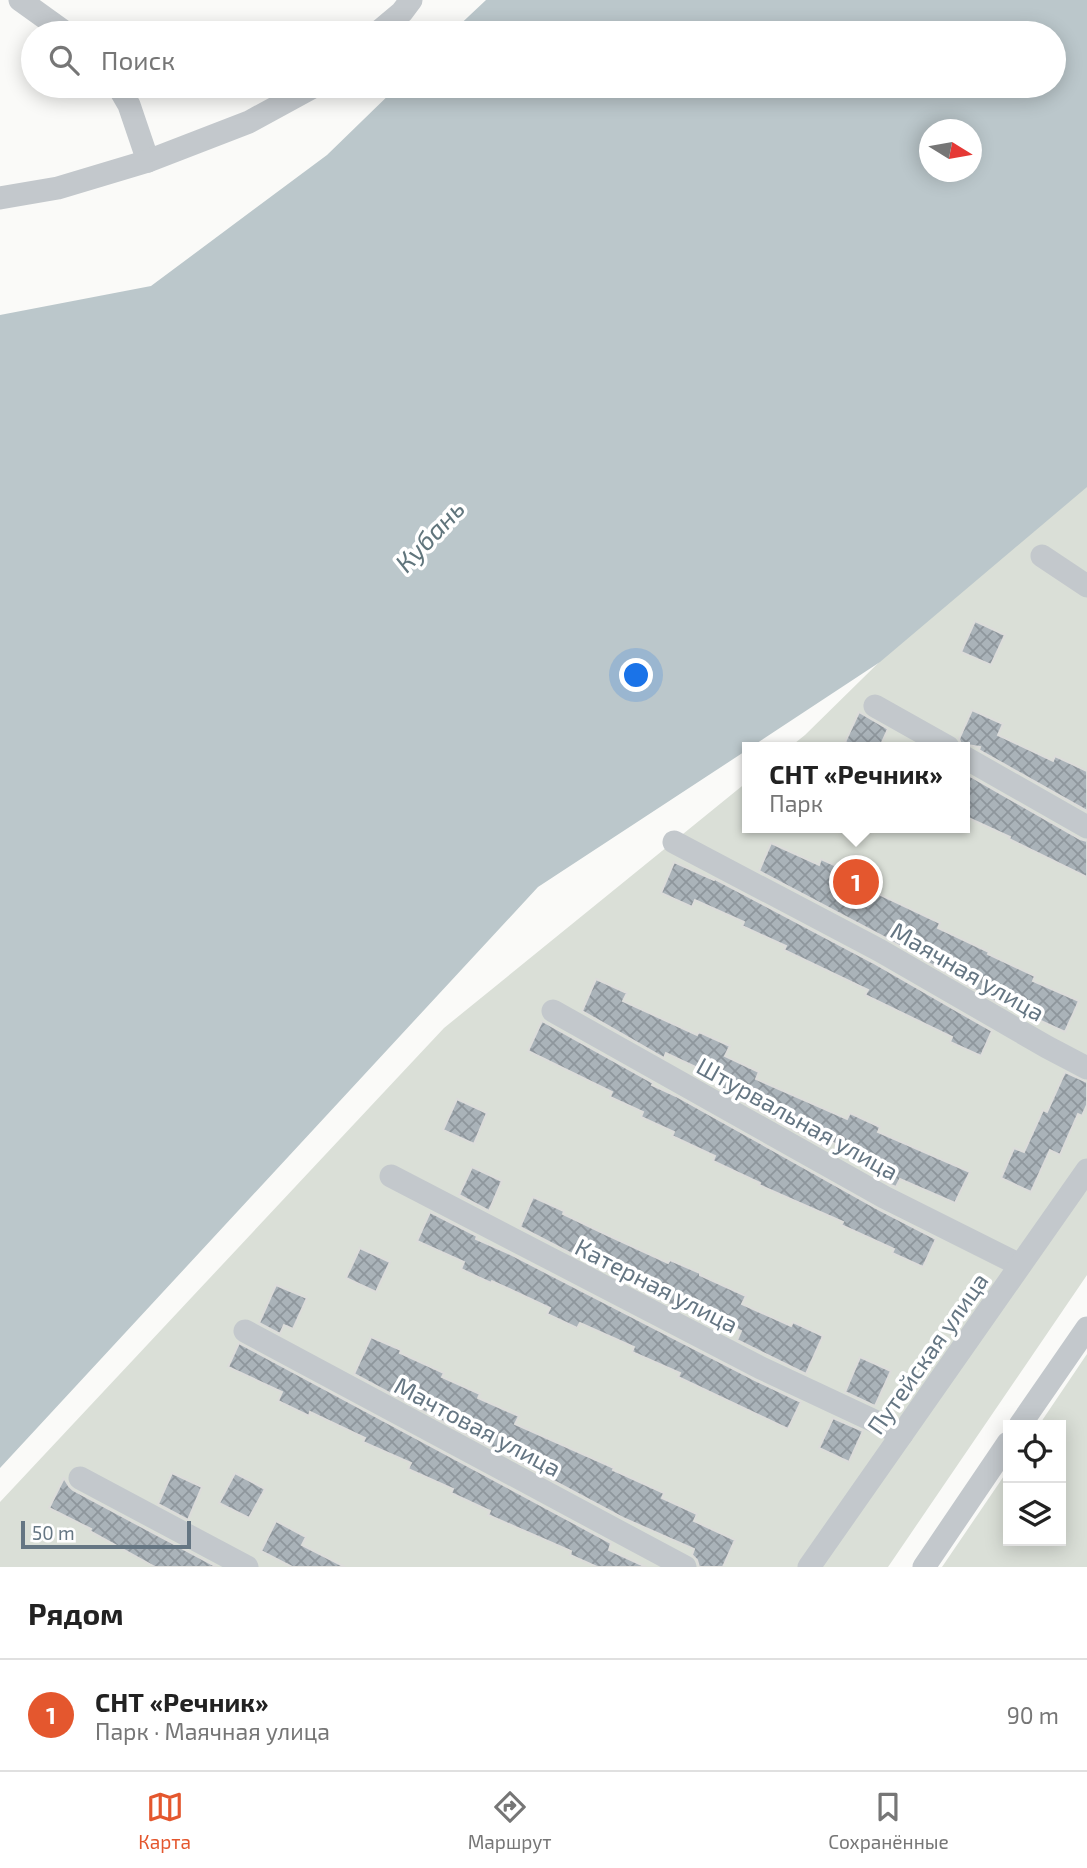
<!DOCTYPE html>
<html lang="ru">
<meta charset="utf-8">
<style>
:root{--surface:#fff;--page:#f6f6f6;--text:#222;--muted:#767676;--line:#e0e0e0;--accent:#e4572e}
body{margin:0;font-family:"Exo 2",sans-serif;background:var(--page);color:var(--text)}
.controls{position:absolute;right:21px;bottom:21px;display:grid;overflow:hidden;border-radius:0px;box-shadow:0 4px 18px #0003}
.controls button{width:63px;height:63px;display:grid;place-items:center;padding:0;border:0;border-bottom:2px solid var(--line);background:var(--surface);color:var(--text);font:35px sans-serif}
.compass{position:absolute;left:919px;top:119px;width:63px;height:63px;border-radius:50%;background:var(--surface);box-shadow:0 4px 18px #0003;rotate:101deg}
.scale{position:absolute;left:21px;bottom:18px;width:170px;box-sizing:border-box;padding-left:7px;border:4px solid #657683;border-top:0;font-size:19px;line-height:24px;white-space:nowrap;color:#657683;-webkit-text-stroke:5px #fff;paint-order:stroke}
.you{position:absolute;left:637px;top:676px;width:24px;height:24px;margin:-18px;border:5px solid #fff;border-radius:50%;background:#1a73e8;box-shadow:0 0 0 10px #1a73e833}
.badge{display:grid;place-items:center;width:46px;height:46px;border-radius:50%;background:var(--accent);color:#fff;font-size:23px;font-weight:700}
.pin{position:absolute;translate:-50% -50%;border:4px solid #fff;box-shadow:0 2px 7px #0006}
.popup{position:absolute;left:742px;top:742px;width:228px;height:91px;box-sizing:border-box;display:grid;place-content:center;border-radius:0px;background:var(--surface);filter:drop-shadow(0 2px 5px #0005);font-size:23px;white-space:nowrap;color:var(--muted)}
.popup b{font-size:26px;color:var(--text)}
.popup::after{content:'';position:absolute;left:50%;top:100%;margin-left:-14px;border:14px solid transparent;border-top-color:var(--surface)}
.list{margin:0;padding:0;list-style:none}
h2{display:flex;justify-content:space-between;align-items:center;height:91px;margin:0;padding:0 28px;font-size:30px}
h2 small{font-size:23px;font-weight:400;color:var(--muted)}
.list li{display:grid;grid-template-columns:46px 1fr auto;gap:21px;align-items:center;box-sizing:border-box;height:112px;padding:0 28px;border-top:2px solid var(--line)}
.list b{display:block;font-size:26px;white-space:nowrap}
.list p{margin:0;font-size:23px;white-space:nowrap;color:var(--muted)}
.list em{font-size:23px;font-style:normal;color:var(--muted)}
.icon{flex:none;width:38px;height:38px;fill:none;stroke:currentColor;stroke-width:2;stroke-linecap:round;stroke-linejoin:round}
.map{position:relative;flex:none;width:1087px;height:1567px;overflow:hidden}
.search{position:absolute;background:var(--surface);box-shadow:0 4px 18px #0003;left:21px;right:21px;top:21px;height:77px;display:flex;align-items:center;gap:18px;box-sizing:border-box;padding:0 24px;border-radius:38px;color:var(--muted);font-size:26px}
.sheet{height:203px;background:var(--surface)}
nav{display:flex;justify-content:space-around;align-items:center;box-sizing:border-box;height:98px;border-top:2px solid var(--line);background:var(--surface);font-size:19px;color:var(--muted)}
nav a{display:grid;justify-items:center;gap:4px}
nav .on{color:var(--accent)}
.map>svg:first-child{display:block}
.green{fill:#dadfd7}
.water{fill:#bbc7cb;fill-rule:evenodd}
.building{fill:url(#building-cross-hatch);stroke:#dcdcda;stroke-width:2}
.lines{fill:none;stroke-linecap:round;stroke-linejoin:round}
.minor{stroke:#c3c8cc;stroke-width:23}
.labels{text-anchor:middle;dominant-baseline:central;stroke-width:7;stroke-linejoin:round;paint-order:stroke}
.street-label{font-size:24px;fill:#657683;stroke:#fff}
.water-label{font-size:26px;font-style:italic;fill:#60757c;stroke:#fff}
</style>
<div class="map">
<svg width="1087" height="1567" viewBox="0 0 1087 1567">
<defs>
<pattern id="building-cross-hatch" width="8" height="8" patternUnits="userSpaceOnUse" patternTransform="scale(1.75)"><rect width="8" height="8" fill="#aab3b9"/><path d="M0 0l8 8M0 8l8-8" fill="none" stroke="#8e969c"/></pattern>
</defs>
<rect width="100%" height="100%" fill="#fafaf8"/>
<g class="green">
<path d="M1087 458V1275L888 1567H0V1502L444 1028 747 782 748 828H964V747H790L805 735Z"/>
<path d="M1087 1354V1567H942L1008 1470V1541H1061V1425H1039Z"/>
</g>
<path class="water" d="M486 0H1087V487L880 662 751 747H748L747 750 538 887 0 1468V315L151 286 327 155 398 86H1054V33H451ZM930 130H972V172H930Z"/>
<g class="building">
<path d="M975 621 1005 635 991 665 961 652Z"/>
<path d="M972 710 1003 724 998 735 1053 761 1055 756 1087 771V811L979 750 980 747 961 744 959 739Z"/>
<path d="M859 712 888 729 880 747H856L845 742Z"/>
<path d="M968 775 1080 839 1087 841V877L1009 839 1010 837 964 816V782Z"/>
<path d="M771 843 819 865 821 859 852 873 849 880 940 923 938 928 989 952 988 954 1035 976 1033 981 1079 1001 1065 1032 1004 1004 1003 1006 886 938 759 871Z"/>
<path d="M674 862 714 880 715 879 872 962 992 1031 981 1056 950 1042 952 1037 865 995 868 990 784 950 786 946 742 926 744 922 695 900 692 907 661 893Z"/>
<path d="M596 979 627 993 623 1001 697 1035 699 1032 730 1046 725 1056 759 1072 756 1079 847 1119 850 1113 880 1127 878 1132 970 1172 955 1203 900 1179 896 1187 891 1185 879 1178 885 1166 829 1141 825 1148 715 1086 719 1078 666 1053 664 1058 582 1011Z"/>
<path d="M542 1021 653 1083 652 1085 676 1096 878 1209 936 1239 923 1267 892 1253 894 1249 841 1225 843 1222 759 1185 760 1183 713 1161 715 1156 672 1136 674 1132 641 1117 643 1112 610 1097 612 1092 528 1051Z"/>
<path d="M1065 1072 1087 1082V1105L1082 1116 1078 1114 1060 1155 1050 1150 1031 1192 1001 1178 1014 1148 1024 1152 1043 1110 1047 1112Z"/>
<path d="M457 1099 487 1113 474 1144 443 1130Z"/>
<path d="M472 1167 502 1181 489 1211 459 1195Z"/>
<path d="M533 1197 564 1211 563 1214 605 1234 668 1263 670 1260 700 1273V1275L746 1296 742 1304 791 1326 793 1322 823 1336 806 1374 737 1340 741 1331 689 1307 686 1313 520 1227Z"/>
<path d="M430 1212 477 1236 476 1239 508 1253 755 1380 801 1402 788 1429 678 1377 680 1373 632 1352 634 1347 580 1323 577 1328 547 1314 550 1308 492 1281 491 1283 461 1269 464 1262 417 1241Z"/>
<path d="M360 1248 390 1262 376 1292 346 1278Z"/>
<path d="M276 1285 307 1298 293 1329 284 1325 280 1334 259 1323Z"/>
<path d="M371 1337 401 1350 400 1353 444 1373 442 1377 480 1394 478 1398 519 1416 515 1424 614 1468 613 1470 664 1493 662 1498 697 1514 694 1521 735 1540 723 1567H699L697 1560 692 1555 694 1549 623 1518 354 1374Z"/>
<path d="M239 1343 611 1543 609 1550 646 1567H597L570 1555 571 1551 488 1515 490 1511 451 1493 453 1489 408 1469 411 1463 363 1442 365 1438 310 1412 309 1416 278 1401 282 1392 228 1367Z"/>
<path d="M860 1357 891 1371 875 1406 845 1392Z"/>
<path d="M833 1418 863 1431 849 1462 819 1448Z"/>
<path d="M172 1473 202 1487 188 1520 158 1504Z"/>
<path d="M235 1473 265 1489 249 1518 219 1503Z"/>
<path d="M64 1478 69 1486 73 1490 217 1567H155L90 1531 91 1529 49 1508Z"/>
<path d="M276 1521 306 1537 302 1545 345 1567H292L261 1551Z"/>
</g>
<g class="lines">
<g class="minor">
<path d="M20 0 66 33"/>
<path d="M377 33 402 12 411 0"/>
<path d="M118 86 129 105 148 161"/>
<path d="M0 198 58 188 148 161 249 122 315 86"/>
<path d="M1042 556 1087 586"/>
<path d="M875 706 948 747"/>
<path d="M964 757 1087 827"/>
<path d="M674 842 879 950 1047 1047 1087 1068"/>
<path d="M553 1011 884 1197 1020 1265"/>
<path d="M391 1176 761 1368 902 1434"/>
<path d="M245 1331 685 1567"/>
<path d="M1020 1425 1087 1328"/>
<path d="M80 1478 247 1567"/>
<path d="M809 1567 1087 1170"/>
<path d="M924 1567 1008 1443"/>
</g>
</g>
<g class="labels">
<g class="street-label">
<text transform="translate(968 971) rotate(30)">Маячная улица</text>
<text transform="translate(798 1118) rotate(29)">Штурвальная улица</text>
<text transform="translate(657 1285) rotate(27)">Катерная улица</text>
<text transform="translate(927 1353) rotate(-55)">Путейская улица</text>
<text transform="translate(478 1426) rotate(28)">Мачтовая улица</text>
</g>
<g class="water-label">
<text transform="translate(429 535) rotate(-47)">Кубань</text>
</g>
</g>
</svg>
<div class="controls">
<button><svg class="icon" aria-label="locate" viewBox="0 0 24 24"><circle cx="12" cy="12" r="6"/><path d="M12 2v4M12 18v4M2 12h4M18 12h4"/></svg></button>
<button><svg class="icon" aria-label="layers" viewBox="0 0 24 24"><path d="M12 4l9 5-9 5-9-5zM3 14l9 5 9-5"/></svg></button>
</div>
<svg class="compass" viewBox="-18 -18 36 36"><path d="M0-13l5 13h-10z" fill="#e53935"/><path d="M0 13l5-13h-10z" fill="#767676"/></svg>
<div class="scale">50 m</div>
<div class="you"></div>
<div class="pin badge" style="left:856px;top:882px">1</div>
<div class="popup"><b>СНТ «Речник»</b>Парк</div>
<div class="search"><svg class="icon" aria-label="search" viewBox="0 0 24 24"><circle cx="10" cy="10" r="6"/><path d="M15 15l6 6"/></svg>Поиск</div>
</div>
<section class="sheet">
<h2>Рядом<small></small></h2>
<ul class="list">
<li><span class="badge">1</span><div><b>СНТ «Речник»</b><p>Парк · Маячная улица</p></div><em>90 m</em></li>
</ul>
</section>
<nav>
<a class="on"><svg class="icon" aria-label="map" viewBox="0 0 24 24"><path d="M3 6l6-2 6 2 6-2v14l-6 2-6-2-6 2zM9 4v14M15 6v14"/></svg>Карта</a>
<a><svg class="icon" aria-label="directions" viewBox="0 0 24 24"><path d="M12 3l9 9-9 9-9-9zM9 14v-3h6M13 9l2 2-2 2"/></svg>Маршрут</a>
<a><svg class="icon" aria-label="saved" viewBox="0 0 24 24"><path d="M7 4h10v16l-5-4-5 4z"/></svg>Сохранённые</a>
</nav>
